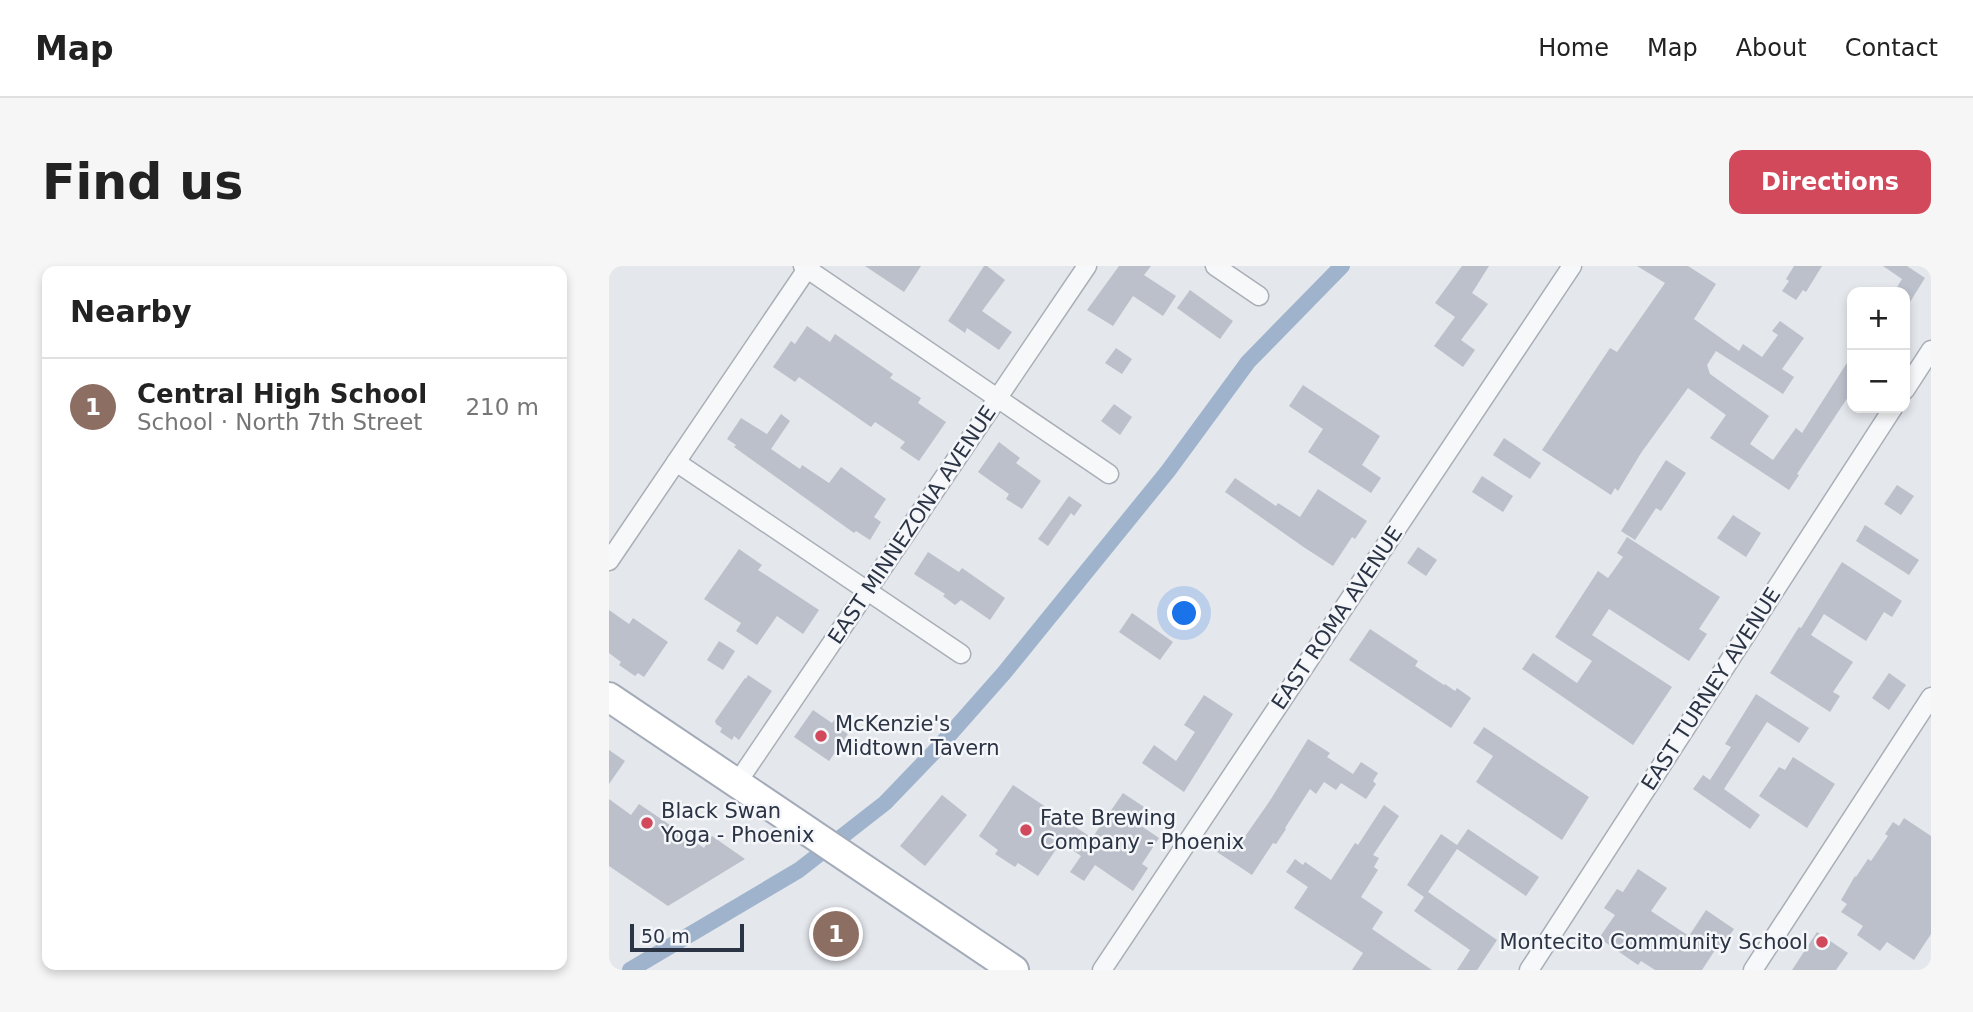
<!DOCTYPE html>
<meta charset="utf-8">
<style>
:root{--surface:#fff;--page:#f6f6f6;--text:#222;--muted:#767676;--line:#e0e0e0;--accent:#d1495b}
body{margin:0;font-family:"DejaVu Sans",sans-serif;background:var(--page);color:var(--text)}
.controls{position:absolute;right:21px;top:21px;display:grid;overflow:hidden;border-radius:14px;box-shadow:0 4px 10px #0003}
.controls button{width:63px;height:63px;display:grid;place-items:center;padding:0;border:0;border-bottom:2px solid var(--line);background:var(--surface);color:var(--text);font:35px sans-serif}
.scale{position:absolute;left:21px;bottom:18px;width:114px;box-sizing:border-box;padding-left:7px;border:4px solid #2b3445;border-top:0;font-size:19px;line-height:24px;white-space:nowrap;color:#2b3445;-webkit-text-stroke:5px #f4f6f9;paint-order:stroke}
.you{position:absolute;left:576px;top:348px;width:24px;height:24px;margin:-18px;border:5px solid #fff;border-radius:50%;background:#1a73e8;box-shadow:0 0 0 10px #1a73e833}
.badge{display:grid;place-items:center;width:46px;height:46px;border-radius:50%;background:var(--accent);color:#fff;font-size:23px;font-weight:700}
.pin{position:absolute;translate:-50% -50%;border:4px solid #fff;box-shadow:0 2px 7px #0006}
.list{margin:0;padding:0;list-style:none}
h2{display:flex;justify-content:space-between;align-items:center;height:91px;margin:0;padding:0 28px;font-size:30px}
h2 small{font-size:23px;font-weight:400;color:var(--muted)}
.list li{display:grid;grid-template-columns:46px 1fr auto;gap:21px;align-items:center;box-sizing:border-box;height:98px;padding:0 28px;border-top:2px solid var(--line)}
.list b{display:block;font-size:26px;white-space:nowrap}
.list p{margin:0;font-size:23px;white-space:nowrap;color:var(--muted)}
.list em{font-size:23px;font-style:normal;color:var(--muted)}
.map{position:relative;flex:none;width:1322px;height:704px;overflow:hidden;border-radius:14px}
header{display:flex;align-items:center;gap:42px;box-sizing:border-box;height:98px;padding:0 35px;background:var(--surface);border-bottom:2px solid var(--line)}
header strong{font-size:33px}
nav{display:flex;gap:38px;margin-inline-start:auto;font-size:24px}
.intro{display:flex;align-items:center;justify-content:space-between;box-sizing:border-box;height:168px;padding:0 42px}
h1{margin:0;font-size:49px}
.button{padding:18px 32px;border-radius:14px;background:var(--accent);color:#fff;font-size:24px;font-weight:700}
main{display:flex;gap:42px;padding:0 42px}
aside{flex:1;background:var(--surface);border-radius:14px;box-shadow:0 4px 10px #0003}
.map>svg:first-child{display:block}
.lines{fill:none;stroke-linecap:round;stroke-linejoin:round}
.canal{stroke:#9fb4cc;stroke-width:16}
.building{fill:#bbc0ca}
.street-casing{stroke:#a9aeb7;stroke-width:21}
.primary-casing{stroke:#a3abb8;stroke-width:32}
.street{stroke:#f7f8fa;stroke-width:18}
.primary{stroke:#fff;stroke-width:28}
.poi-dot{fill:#d1495b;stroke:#f4f6f9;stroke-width:2.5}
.labels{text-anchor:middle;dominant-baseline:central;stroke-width:5;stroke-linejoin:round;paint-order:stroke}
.street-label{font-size:21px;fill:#2b3445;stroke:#f4f6f9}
.poi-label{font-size:21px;fill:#2b3445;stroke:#f4f6f9;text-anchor:start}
</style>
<header>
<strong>Map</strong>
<nav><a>Home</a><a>Map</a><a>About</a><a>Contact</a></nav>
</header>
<div class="intro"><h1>Find us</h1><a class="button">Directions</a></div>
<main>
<aside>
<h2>Nearby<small></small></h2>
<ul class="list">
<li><span class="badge" style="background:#8d6e63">1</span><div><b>Central High School</b><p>School · North 7th Street</p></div><em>210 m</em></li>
</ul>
</aside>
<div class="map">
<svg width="1322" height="704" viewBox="0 0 1322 704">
<rect width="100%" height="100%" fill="#e4e7ec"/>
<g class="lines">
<path class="canal" d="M21 704 190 604 276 537 327 484 395 407 559 205 639 96 733 0"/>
</g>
<g class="building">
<path d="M256 0H312L295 26Z"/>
<path d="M375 0H378L396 14 373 45 403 66 390 84 358 62 356 67 339 55Z"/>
<path d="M510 0H542L535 9 567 30 554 50 524 30 504 60 478 44Z"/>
<path d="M853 0H880L863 27 879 38 852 74 866 84 854 101 825 80 846 51 826 37Z"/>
<path d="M1028 0H1079L1107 18 1085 53 1130 85 1134 78 1153 91 1169 69 1163 65 1171 55 1195 72 1173 103 1185 111 1174 128 1107 85 1098 99 1101 108 1160 150 1141 178 1164 194 1187 162 1193 167 1243 89V125L1188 208 1190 209 1180 224 1101 172 1117 149 1079 122 1032 187 1009 225 1006 222 1002 229 933 184 1001 82 1008 86 1056 17Z"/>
<path d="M1185 0H1213L1197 26 1194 24 1187 34 1173 25 1180 15 1177 13Z"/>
<path d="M1274 0H1298L1316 12 1296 44V26L1288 21 1293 13Z"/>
<path d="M581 24 624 55 611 73 568 42Z"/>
<path d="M198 60 221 76 226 68 284 108 281 112 312 132 309 137 337 156 310 195 291 182 296 176 266 156 262 161 190 111 186 116 164 101 182 75 186 78Z"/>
<path d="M507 82 523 93 513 108 496 97Z"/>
<path d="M694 119 771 170 753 199 772 212 762 227 699 186 714 163 680 140Z"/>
<path d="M505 138 523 151 511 169 492 155Z"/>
<path d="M172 148 181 155 162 183 191 203 193 199 220 217 232 201 277 233 265 251 272 256 261 274 247 265 245 267 125 181 127 179 118 173 132 152 158 168Z"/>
<path d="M895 172 932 197 921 213 884 189Z"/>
<path d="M390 176 411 192 407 197 432 215 413 243 397 233 400 228 369 206Z"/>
<path d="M1057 194 1077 207 1052 245 1047 242 1026 274 1012 265Z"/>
<path d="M873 210 904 230 894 246 863 226Z"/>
<path d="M626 212 667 240 669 237 691 251 709 223 758 255 746 273 743 271 724 300 696 282 616 226Z"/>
<path d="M1288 219 1305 230 1292 249 1275 238Z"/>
<path d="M460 230 473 239 465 250 462 247 439 280 429 273Z"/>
<path d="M1124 249 1152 267 1137 291 1108 272Z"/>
<path d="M1256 259 1310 294 1300 309 1247 275Z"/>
<path d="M1018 271 1111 331 1090 363 1098 368 1080 395 1000 343 983 369 1063 421 1024 479 913 403 924 387 968 417 983 395 946 371 989 305 999 312 1014 291 1008 287Z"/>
<path d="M809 281 828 294 817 310 798 297Z"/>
<path d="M130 283 153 299 149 304 210 344 194 368 168 350 148 379 127 365 132 357 95 333Z"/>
<path d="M319 286 350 306 353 302 396 332 381 354 352 334 346 339 334 330 336 328 305 308Z"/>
<path d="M1233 296 1293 335 1283 351 1275 346 1257 375 1215 348 1202 369 1244 396 1224 426 1231 430 1221 446 1161 407 1190 361 1192 362Z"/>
<path d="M0 344 20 358 24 352 59 376 35 411 29 407 26 410 10 399 12 396 0 387Z"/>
<path d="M523 347 564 376 551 394 510 366Z"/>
<path d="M761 363 809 395 806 400 835 419 836 418 846 425 848 422 862 432 842 462 740 394Z"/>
<path d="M110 375 126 385 114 404 98 394Z"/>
<path d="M1280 407 1297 419 1280 444 1263 432Z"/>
<path d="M139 409 163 425 130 474 125 470 123 474 111 466 113 462 107 458 106 455 136 412 137 413Z"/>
<path d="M1147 428 1200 462 1190 477 1158 456 1115 523 1151 549 1141 563 1084 523 1094 509 1101 514 1122 481 1116 478Z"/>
<path d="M595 429 624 448 575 526 533 497 545 479 567 495 586 466 575 459Z"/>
<path d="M204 444 223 457 226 453 237 461 234 465 239 468 220 495 185 471Z"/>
<path d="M875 461 980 531 953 574 867 516 884 490 864 477Z"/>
<path d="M699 473 721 487 718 491 744 508 752 496 769 507 764 515 767 518 757 533 732 517 727 524 715 516 707 528 701 523 676 562 677 563 667 578 664 577 643 609 608 586 618 571 630 579 660 536Z"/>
<path d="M0 484 16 495 0 518Z"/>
<path d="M1184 491 1226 518 1198 562 1150 530 1170 501 1176 504Z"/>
<path d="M404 519 483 572 514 527 535 541 525 555 550 572 533 598 539 602 524 625 486 599 475 615 461 606 472 590 452 576 429 610 409 597 406 601 386 588 389 584 370 570Z"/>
<path d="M333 529 358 549 316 600 291 580Z"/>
<path d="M0 533 22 549 30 538 95 582 103 570 136 593 59 640 0 600Z"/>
<path d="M775 539 790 550 764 589 770 592 765 601 769 604 752 631 774 646 763 663 823 704H743L754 687 685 642 699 621 677 606 686 593 694 599 696 596 722 614 746 577 749 579Z"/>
<path d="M1295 552 1322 570V668L1305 694 1278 676 1271 685 1248 669 1254 660 1232 646 1238 638 1232 634 1246 610 1247 611 1259 593 1262 595 1279 570 1276 568 1284 556 1290 560Z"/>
<path d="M859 563 930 611 917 630 848 583 819 626 888 674 868 704H848L861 684 805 645 815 631 798 619 832 568 848 579Z"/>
<path d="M1029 603 1058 622 1042 645 1080 670 1097 644 1125 663 1111 683 1108 681 1093 704H1046L1032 695 1029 699 990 672 1006 649 995 642 1008 623 1014 626Z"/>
<path d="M1208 666 1239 687 1227 704H1183Z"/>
</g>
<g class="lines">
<defs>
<g id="street">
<path d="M194 0 500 208"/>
<path d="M606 0 650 30"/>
<path d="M1296 124 1322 84"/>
<path d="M67 196 352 388"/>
<path d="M0 295 200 0"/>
<path d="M128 517 478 0"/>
<path d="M493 704 963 0"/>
<path d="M920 704 1284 142"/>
<path d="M1144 704 1322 431"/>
</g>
<path id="primary" d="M0 431 405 704"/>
</defs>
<use href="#street" class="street-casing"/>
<use href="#primary" class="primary-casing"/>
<use href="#street" class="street"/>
<use href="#primary" class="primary"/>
</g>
<g class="poi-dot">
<circle cx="212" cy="470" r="7"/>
<circle cx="38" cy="557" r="7"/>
<circle cx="417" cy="564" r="7"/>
<circle cx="1213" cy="676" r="7"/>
</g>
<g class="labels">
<g class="street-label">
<text transform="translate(303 259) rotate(-56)">EAST MINNEZONA AVENUE</text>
<text transform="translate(728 352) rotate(-56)">EAST ROMA AVENUE</text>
<text transform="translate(1102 423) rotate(-57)">EAST TURNEY AVENUE</text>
</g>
<g class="poi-label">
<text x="226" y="458">McKenzie's<tspan x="226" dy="24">Midtown Tavern</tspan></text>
<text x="52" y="545">Black Swan<tspan x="52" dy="24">Yoga - Phoenix</tspan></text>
<text x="431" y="552">Fate Brewing<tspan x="431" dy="24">Company - Phoenix</tspan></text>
<text x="1199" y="676" text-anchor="end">Montecito Community School</text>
</g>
</g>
</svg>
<div class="controls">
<button>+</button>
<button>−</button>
</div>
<div class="scale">50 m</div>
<div class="you"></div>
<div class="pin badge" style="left:227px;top:668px;background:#8d6e63">1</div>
</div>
</main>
